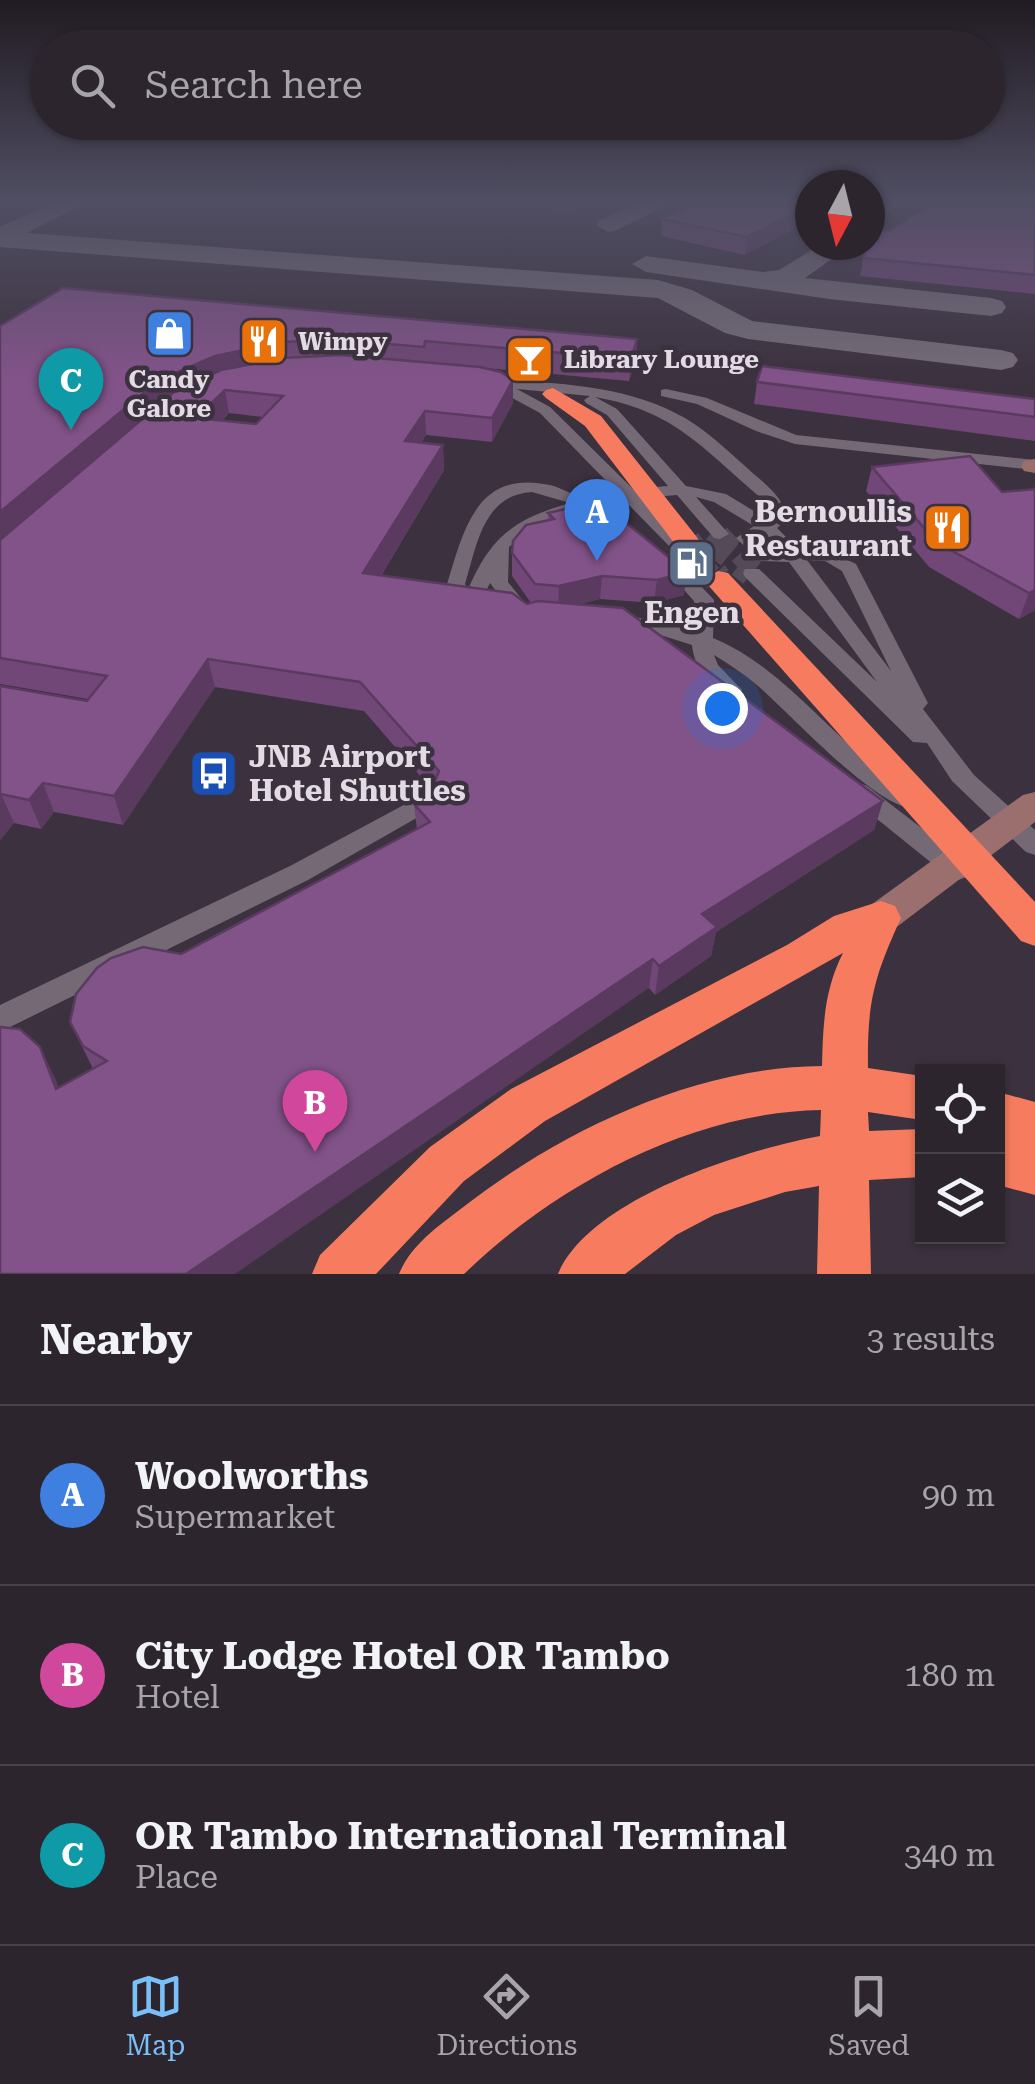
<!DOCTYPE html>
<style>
:root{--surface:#2d252e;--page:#39313a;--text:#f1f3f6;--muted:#a7a5aa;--line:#48424a;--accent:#79bff8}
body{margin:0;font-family:"Roboto Serif",serif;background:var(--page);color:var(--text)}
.controls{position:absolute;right:30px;bottom:30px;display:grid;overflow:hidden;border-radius:0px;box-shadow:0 2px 8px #0004}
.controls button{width:90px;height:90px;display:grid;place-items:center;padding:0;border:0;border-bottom:2px solid var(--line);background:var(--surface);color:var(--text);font:50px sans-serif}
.compass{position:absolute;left:795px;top:170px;width:90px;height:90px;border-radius:50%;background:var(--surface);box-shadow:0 2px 8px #0004;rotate:187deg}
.you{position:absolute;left:722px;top:708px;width:35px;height:35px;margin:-25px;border:8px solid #fff;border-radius:50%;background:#1a73e8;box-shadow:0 0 0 15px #1a73e833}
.badge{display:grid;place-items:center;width:65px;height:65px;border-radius:50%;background:var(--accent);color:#fff;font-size:32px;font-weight:700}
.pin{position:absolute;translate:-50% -82px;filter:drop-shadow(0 2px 5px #0008)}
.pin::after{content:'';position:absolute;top:52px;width:35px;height:30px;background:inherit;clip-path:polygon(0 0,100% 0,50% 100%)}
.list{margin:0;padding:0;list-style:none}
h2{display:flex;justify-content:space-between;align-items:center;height:130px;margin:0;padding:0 40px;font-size:42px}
h2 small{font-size:32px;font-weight:400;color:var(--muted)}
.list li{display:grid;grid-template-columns:65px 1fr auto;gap:30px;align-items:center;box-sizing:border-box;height:180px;padding:0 40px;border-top:2px solid var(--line)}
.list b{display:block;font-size:38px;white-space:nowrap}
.list p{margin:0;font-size:32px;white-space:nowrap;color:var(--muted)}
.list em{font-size:32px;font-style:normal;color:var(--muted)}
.icon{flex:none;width:55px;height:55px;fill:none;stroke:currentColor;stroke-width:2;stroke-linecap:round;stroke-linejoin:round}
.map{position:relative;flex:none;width:1035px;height:1274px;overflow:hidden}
.search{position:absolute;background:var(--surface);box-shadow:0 2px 8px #0004;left:30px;right:30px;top:30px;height:110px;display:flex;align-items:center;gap:25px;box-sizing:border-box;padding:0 35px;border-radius:55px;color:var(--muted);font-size:38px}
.sheet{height:670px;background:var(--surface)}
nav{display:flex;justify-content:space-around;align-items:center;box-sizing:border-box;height:140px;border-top:2px solid var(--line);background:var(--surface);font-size:28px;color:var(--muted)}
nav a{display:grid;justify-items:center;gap:5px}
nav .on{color:var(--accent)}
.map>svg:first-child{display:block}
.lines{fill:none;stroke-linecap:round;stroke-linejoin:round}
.taxiway{fill:#756c77;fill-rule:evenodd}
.street-tunnel{stroke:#554a57;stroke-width:19;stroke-dasharray:19 9;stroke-linecap:butt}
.highway-tunnel{stroke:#554a57;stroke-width:28;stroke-dasharray:28 14;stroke-linecap:butt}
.street{fill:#756976;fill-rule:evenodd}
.secondary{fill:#9c6f6f;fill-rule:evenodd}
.highway{fill:#f77c5f;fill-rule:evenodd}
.wall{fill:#704776;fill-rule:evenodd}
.shaded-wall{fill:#5b3a60}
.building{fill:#825389;stroke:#5b3a60;stroke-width:2.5;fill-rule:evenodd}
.labels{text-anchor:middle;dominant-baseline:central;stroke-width:9;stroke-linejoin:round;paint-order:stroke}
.far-poi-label{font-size:25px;font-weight:bold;fill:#e2dbe3;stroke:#3c313e;text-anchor:start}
.poi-label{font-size:30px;font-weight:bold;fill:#e2dbe3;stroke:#3c313e;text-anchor:end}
</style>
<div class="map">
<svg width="1035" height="1274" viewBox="0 0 1035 1274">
<rect width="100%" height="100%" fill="#3c313e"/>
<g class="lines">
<g class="taxiway">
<path d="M57 201H89L27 233 658 280 692 290 752 321 1001 350 1013 353 1018 360 1013 367 1001 370 748 339 725 333 658 298 0 247V227Z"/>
<path d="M643 201H676L617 230 608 232 596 225 599 220Z"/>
<path d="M878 201H907L870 223V206Z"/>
<path d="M820 245H851L805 278 991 298 1002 301 1006 307 1002 313 991 316 829 299 646 272 632 264 646 256 763 272 779 270Z"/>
</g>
<g class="street-tunnel">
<path d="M720 534 753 570"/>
<path d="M677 544 718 579"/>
</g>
<g class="highway-tunnel">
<path d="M708 537 752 573"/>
<path d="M687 542 718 579"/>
</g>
<g class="street">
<path d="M488 379C555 383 626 384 685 418 707 431 727 450 746 467 763 483 784 495 787 520L777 528 799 550 829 551 856 564 928 703 923 709 974 775 1035 830V855L1026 852 952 781 927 743 913 742 745 577 743 573 745 569H759L877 682 789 562 760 561 736 538 754 526 714 502 696 497 729 534 720 539 714 538 677 495 641 498 683 540 686 544 677 549 671 548 625 501 601 506 618 518 615 522H603L583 510C555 517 531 527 509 547L508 582 532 612 529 616H515L490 583 479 606H457L447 584C464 530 476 469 550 485 562 488 574 496 586 498 595 499 608 494 617 492L540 413 505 394V388L483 386V380ZM517 389 590 396 584 400 586 403 607 415 668 486 633 489 550 407ZM595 397C675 411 702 448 760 497L769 508V518L767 519 726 494 686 486 617 409ZM532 492 570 503C514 519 490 537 468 590L465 584C477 545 483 495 532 492ZM764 535 781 551 771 552 756 539ZM807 560 825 561 842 571 891 671Z"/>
<path d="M666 389 707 398 796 435 1035 460V470L795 444 756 431 697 404 661 396V390Z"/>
<path d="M678 567 685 569 714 600 713 638C795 672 842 758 921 796L925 802 921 808C885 819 788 711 758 686 744 674 729 664 714 655L718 665 742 690 739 695H723C707 680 694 667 692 645L654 633 610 626 607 622C623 609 673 625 693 630L694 601 669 573Z"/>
<path d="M859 783 867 786 967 863 971 870 967 877 958 880 949 877 851 798 847 792 851 786Z"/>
<path d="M426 793 434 796 438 802 434 808 308 880 0 1032V1005L290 866Z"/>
</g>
<g class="secondary">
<path d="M1035 459V473L1024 471 1021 466 1024 461Z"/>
<path d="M1035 792V822L894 929 881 933 868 929 863 918 868 907 1023 795Z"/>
</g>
<g class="highway">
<path d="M553 388 601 416 696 536 700 542 696 548H678L585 426 546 398 542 394 546 390Z"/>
<path d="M718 571 728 573 1035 902V946L1021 941 708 585 704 579Z"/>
<path d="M881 901 895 906 901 918C874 977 867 1002 868 1068L922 1076V1120L868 1112 869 1131 922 1129V1177L869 1180 871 1274H817L819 1186 785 1192 714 1215 676 1235 625 1274H558C590 1198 745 1150 820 1136L821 1110C691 1112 556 1185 464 1274H399C411 1245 437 1227 462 1208 561 1131 694 1067 822 1066 823 1026 824 990 843 953L545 1121 464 1181 376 1274H312L320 1255 430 1147 511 1089 787 945 834 916Z"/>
<path d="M998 1092 1035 1102V1195L998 1185Z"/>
</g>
</g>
<g class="wall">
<path d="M518 201H593L567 212Z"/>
<path d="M810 201V220L745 255 661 236 662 219Z"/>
<path d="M1035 201V294L860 276 866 245 878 239Z"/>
<path d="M0 326 637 339 636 360 629 381 485 368 513 403 492 442 426 435 421 443 443 445 444 470 381 576 527 604 531 603 512 576V553L548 520V513L684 595 654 603 600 599 580 604 883 801 874 830 716 932 711 956 655 995 649 988 0 1274 40 1047 59 1088 93 1069 70 1022 181 954 417 830 414 804 428 785 364 711 215 687 123 825 54 812 41 829 14 823 0 840V686L87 701 88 699 0 684ZM229 413 263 417 256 424 222 421Z"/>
<path d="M757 382 1035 399V441L754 404Z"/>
<path d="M872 467 1002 492 1035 610 1019 619 929 567 866 491Z"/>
</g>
<g class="shaded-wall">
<path d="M567 201H593L567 212Z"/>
<path d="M810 205V220L745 255 747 237Z"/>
<path d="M637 339 636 360 629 381 631 359Z"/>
<path d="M282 342 285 364 219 378 0 546V512L159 380 215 356Z"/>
<path d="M513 380V403L492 442V418Z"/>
<path d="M225 390 229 413 201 442 196 418Z"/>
<path d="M425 411 426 435 406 465 405 441Z"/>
<path d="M443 445 444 470 366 600 363 573Z"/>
<path d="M687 572 684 595 654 603 657 580Z"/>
<path d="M602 576 600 599 558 609 559 586Z"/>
<path d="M1035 590V610L1019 619 1029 593Z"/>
<path d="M208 659 215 687 123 825 114 796Z"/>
<path d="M43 783 54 812 41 829 29 800Z"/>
<path d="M1 794 14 823 0 840V795Z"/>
<path d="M883 801 874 830 716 932 711 956 655 995 659 966 702 914Z"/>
<path d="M653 959 649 988 235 1274H186Z"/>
<path d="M40 1047 54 1076 71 1118 56 1089Z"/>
</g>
<g class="building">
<path d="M700 201H810V205L747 237 662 219Z"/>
<path d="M935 201H1035V275L863 258 866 245H870V238L878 239 880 230 890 231Z"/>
<path d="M63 288 637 339 631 359 425 341 424 347 340 340 282 342 215 356 159 380 0 512V326Z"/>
<path d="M341 355 480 367 501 372 513 380 492 418 425 411 405 441 443 445 363 573 512 593 527 604 538 601 623 608 883 801 702 914 717 927 659 966 653 959 186 1274H0V1027L20 1029 40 1047 56 1089 107 1061 83 1046 70 1022 76 994 97 968 111 958 143 947 181 954 430 822 414 804 418 791 435 781 439 771 360 682 208 659 114 796 43 783 29 800 1 794 0 795V686L87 701 107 676 0 658V540L174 392 221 370 283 358ZM225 390 283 396 256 424 196 418Z"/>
<path d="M762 366 1035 399V417L757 382Z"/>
<path d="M970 456 1002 492 1035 489V590L1029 593 936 542 872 467Z"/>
<path d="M599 501 687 572 657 580 602 576 559 586 535 584 512 553 513 541 526 525 554 519 548 513Z"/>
</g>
<linearGradient id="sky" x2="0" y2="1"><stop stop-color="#211b22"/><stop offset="0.53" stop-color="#504e63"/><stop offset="1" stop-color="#504e63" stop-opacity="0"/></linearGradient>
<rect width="1035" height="380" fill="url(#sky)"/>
<defs>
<symbol id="shop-square" viewBox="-11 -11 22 22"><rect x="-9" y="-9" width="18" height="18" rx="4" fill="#3f7fe0" stroke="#3c313e"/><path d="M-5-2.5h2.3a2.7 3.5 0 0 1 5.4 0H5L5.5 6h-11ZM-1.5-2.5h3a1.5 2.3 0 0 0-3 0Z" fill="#fff"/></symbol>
<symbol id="restaurant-square" viewBox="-11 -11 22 22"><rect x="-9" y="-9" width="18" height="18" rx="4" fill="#e8710a" stroke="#3c313e"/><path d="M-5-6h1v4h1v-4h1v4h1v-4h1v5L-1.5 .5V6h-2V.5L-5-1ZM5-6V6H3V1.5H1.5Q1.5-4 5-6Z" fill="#fff"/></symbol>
<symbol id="bar-square" viewBox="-11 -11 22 22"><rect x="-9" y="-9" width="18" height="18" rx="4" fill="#e8710a" stroke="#3c313e"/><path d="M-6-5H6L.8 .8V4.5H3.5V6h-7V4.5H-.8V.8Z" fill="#fff"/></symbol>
<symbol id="fuel-square" viewBox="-11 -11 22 22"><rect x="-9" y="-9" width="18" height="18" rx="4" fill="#5c6f8a" stroke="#3c313e"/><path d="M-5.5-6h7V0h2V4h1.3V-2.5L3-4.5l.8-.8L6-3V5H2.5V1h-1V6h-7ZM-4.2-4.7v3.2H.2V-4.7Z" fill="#fff"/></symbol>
<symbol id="bus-square" viewBox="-11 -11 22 22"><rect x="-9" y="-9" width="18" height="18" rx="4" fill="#1a4fb4" stroke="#3c313e"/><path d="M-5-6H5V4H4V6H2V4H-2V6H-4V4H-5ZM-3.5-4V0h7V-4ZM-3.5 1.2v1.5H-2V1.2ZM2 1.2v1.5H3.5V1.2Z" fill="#fff"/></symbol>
</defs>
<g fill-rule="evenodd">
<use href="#shop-square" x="142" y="306" width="55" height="55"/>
<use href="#restaurant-square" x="236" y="314" width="55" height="55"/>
<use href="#bar-square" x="502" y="332" width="55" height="55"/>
<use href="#restaurant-square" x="920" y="500" width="55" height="55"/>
<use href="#fuel-square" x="664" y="536" width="55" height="55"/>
<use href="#bus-square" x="186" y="746" width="55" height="55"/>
</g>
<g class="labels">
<g class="far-poi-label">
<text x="298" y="341">Wimpy</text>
<text x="564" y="359">Library Lounge</text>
<text x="169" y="379" text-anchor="middle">Candy<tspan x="169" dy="29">Galore</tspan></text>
</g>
<g class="poi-label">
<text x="912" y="511">Bernoullis<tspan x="912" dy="34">Restaurant</tspan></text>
<text x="692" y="612" text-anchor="middle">Engen</text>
<text x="249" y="756" text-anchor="start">JNB Airport<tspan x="249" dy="34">Hotel Shuttles</tspan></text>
</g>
</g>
</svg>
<div class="controls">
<button><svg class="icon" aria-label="locate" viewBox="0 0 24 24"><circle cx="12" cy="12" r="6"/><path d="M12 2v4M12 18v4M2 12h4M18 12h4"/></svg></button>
<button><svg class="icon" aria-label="layers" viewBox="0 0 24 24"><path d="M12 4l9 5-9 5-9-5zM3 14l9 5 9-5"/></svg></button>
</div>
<svg class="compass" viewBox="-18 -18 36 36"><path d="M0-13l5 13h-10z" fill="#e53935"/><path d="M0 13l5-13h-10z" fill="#a7a5aa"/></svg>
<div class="you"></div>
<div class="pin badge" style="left:597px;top:561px;background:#3f7fe0">A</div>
<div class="pin badge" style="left:315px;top:1152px;background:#d1479c">B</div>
<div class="pin badge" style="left:71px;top:430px;background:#0f9aa8">C</div>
<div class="search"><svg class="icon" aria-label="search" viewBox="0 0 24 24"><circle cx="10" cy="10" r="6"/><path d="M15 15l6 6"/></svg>Search here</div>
</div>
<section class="sheet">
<h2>Nearby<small>3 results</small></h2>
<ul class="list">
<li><span class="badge" style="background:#3f7fe0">A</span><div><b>Woolworths</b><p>Supermarket</p></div><em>90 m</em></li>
<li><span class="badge" style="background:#d1479c">B</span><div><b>City Lodge Hotel OR Tambo</b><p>Hotel</p></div><em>180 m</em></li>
<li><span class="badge" style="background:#0f9aa8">C</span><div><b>OR Tambo International Terminal</b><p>Place</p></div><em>340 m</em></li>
</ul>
</section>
<nav>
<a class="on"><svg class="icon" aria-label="map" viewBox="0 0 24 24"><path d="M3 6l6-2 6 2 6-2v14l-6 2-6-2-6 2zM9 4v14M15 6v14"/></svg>Map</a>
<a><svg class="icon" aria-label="directions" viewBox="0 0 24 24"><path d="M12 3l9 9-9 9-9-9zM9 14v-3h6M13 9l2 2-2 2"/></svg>Directions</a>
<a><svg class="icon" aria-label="saved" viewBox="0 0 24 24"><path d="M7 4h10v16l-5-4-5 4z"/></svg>Saved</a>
</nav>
